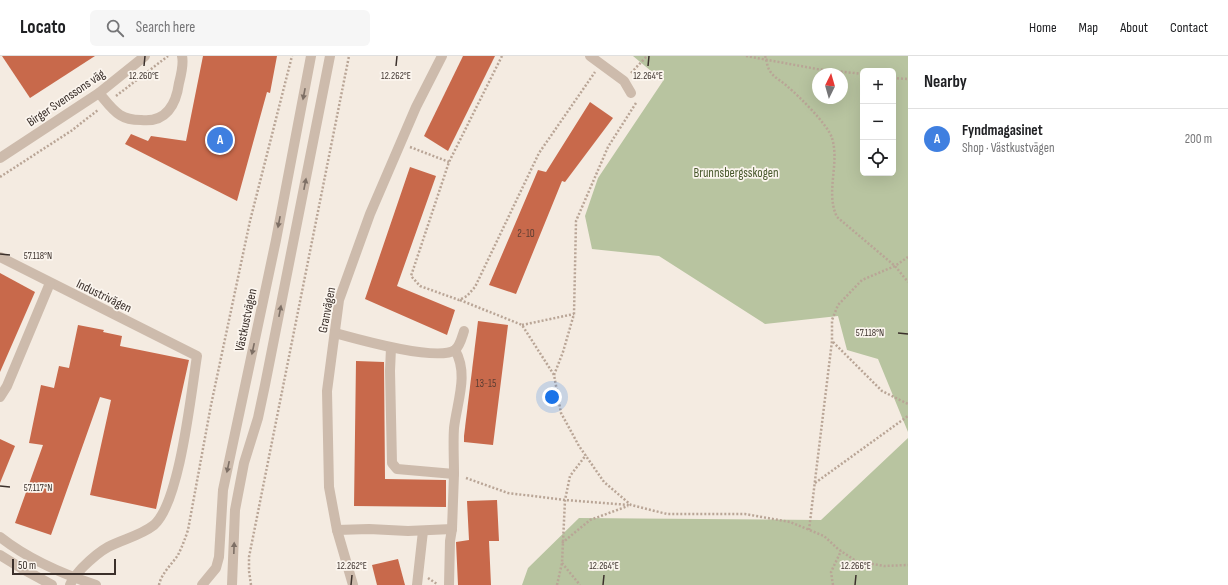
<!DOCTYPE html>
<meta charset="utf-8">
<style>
:root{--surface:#fff;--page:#f6f6f6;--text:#202124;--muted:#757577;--line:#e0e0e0;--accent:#1f5a5e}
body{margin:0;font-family:"Sofia Sans Condensed",sans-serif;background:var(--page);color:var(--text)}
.controls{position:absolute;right:12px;top:12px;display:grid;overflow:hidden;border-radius:6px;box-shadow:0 4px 16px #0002}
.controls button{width:36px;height:36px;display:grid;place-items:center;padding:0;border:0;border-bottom:1px solid var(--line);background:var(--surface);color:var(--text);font:20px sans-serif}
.compass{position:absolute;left:812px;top:12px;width:36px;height:36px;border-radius:50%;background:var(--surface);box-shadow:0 4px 16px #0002;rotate:5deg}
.scale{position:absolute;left:12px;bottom:10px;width:104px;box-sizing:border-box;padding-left:4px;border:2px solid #3b302b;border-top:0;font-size:11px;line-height:14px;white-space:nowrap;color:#3b302b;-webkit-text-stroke:3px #fbf5ee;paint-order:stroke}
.you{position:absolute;left:552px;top:341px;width:14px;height:14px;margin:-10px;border:3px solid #fff;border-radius:50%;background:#1a73e8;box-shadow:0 0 0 6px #1a73e833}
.badge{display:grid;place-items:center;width:26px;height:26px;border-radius:50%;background:var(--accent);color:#fff;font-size:13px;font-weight:700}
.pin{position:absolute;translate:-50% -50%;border:2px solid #fff;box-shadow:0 1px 4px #0006}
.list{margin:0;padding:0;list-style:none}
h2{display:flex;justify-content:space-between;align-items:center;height:52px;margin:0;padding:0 16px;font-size:17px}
h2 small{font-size:13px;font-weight:400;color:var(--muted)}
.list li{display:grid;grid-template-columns:26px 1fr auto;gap:12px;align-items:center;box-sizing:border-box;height:60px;padding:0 16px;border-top:1px solid var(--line)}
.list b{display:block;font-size:15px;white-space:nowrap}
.list p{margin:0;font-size:13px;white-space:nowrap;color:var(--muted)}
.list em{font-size:13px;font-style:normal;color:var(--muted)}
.icon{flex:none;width:22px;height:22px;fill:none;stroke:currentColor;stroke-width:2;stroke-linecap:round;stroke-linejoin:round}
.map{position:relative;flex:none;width:908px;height:529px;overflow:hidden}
header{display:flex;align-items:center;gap:24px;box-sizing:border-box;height:56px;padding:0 20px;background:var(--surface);border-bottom:1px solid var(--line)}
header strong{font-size:19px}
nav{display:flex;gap:22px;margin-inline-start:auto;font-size:14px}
.search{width:280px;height:36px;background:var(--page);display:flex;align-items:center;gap:10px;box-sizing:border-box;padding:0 14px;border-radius:6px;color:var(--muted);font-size:15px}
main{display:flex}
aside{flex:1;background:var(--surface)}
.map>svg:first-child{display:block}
.green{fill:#b8c4a0;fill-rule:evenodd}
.building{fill:#c8694b}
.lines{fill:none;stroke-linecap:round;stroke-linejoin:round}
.path{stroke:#b9a596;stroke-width:2.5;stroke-dasharray:2 2;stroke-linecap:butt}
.minor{stroke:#cdbbac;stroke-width:10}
.oneway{fill:#7d6f65}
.ticks{fill:none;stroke:#3b302b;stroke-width:1.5}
.labels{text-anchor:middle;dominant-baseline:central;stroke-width:3.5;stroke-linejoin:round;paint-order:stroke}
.number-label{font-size:11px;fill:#5e3e33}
.street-label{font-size:13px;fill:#3b302b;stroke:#fbf5ee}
.park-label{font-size:13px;fill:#4a5a2e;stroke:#fbf5ee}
.ticks-label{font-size:10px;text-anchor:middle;fill:#3b302b;stroke:#fbf5ee;stroke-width:3.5;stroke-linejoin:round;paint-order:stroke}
</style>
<header>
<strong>Locato</strong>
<div class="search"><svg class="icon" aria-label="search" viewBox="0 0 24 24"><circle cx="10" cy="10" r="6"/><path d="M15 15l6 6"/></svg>Search here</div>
<nav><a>Home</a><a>Map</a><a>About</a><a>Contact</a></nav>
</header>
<main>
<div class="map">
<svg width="908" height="529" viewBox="0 0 908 529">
<rect width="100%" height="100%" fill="#f4ebe1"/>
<g class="green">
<path d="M633 0H908V376L878 303 847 294 838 260 765 268 659 200 592 193 585 160 598 122 663 25ZM863 15H893V117H863ZM818 18H842V42H818Z"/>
<path d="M908 382V529H522L528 512 579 462 821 464Z"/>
</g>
<g class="building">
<path d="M2 0H95L30 42Z"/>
<path d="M203 0H277L270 37 267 36 237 145 125 88 131 78 148 85 151 80 186 85Z"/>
<path d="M463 0H495L448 95 424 80Z"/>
<path d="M590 46 613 62 565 126 562 125 516 238 489 229 538 114 546 116Z"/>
<path d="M410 111 436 120 397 230 455 254 447 279 365 243Z"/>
<path d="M0 217 35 236 0 316Z"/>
<path d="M478 265 508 269 493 389 464 386V380Z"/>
<path d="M78 269 104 274 103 276 122 280 120 290 189 304 156 453 90 439 111 344 100 341 51 479 15 467 43 389 29 387 41 329 54 332 59 310 69 312Z"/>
<path d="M356 305 384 306 385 423 446 424V451L354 450Z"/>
<path d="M0 383 15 390 0 427Z"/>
<path d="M497 444 499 485H489L491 529H458L456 486 469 484 467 445Z"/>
<path d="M398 503 405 529H377L372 509Z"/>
</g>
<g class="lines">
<g class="path">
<path d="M502 0 449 106 411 220 420 230 459 244 467 240 475 231 539 97 595 16"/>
<path d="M746 0 817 13 863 18"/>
<path d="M765 0C767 5 767 11 770 15 774 22 782 25 788 31 799 40 828 69 832 82 840 108 825 136 837 161L895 210 908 226"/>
<path d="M631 17 647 0"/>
<path d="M893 22 908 23"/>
<path d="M116 40 168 0"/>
<path d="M636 47 608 91 576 165 574 258 563 296 554 319 561 357 579 390 604 426 631 449 667 458H745L790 466 824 480 838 493 856 505 884 510 908 509"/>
<path d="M410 91 449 106"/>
<path d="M0 121 71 75 98 54"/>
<path d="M460 244 522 269 554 319"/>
<path d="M522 269 574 258"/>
<path d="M833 286 882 335 908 348"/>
<path d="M466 422 508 437 565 444 629 449"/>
<path d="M815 427 908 360"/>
<path d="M809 474 832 285V264L838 249 862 224 895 210 908 201"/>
<path d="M562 487 590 464 628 450"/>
<path d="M562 507 580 529"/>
<path d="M428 522 437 528"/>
<path d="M159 529C161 518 172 508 178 499 182 491 185 483 188 474L211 349 250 165 292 0"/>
<path d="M251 529 249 515V501L349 0"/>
<path d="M557 529 562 507 565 444 570 420 586 399"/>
<path d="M833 529 831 516 841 495"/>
</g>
<g class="minor">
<path d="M590 0 624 25 631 37"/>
<path d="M99 37C105 44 112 54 120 59 126 63 134 64 141 64 166 67 176 49 179 27 181 19 184 8 182 0"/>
<path d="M0 102 99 37 145 0"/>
<path d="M0 201 197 300C191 337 180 446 154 469 140 480 123 483 108 491 97 497 90 504 82 512 77 518 73 522 70 529"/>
<path d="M335 277C357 283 437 306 455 294 460 290 462 281 464 275"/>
<path d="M391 292 390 315 392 407 397 413 454 418C454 403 453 387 454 372 457 346 469 318 455 294"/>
<path d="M0 341 7 330 50 227"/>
<path d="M337 474 369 473 408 475 452 473 454 418"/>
<path d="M0 481C28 503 62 518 96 529"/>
<path d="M0 499 21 512 52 529"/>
<path d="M202 529 216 512 219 501 223 434 276 184 311 0"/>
<path d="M232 529 235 454 244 407 258 362 265 329 330 0"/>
<path d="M353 529 337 474 329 431 327 335 339 244 370 158 416 51 442 0"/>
<path d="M417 529 423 475"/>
<path d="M449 529 450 485 452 473"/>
</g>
</g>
<defs><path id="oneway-solid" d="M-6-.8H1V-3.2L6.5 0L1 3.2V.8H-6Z"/></defs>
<g class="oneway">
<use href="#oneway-solid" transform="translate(304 38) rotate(101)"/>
<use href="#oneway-solid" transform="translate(305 128) rotate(-79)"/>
<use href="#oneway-solid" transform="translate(279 166) rotate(101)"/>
<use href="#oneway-solid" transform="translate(280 255) rotate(-79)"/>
<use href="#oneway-solid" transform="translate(253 293) rotate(102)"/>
<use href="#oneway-solid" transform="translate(228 411) rotate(102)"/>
<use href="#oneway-solid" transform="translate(234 492) rotate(-88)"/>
</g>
<path class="ticks" d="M144 10 145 0M396 10 397 0M648 10 649 0M0 198 10 199M898 277 908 278M0 430 10 431M351 529 352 519M603 529 604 519M855 529 856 519"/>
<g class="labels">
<g class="number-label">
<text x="526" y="177">2-10</text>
<text x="486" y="327">13-15</text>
</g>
<g class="street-label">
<text transform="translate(66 42) rotate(-34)">Birger Svenssons väg</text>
<text transform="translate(104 240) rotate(26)">Industrivägen</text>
<text transform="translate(327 254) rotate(-79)">Granvägen</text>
<text transform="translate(246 264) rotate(-78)">Västkustvägen</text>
</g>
<g class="park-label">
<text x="736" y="117">Brunnsbergsskogen</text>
</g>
</g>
<g class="ticks-label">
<text x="144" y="23">12.260°E</text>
<text x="396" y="23">12.262°E</text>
<text x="648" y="23">12.264°E</text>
<text x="38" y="203">57.118°N</text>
<text x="870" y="280">57.118°N</text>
<text x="38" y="435">57.117°N</text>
<text x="352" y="513">12.262°E</text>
<text x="604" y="513">12.264°E</text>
<text x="856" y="513">12.266°E</text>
</g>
</svg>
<div class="controls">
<button>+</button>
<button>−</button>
<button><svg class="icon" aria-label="locate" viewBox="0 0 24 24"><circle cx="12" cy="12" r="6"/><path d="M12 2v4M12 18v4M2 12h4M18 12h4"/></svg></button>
</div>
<svg class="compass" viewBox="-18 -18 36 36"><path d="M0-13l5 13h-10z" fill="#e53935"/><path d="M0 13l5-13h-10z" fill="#757577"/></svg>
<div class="scale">50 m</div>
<div class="you"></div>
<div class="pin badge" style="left:220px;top:84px;background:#3f7fe0">A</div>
</div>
<aside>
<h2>Nearby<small></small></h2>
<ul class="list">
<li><span class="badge" style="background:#3f7fe0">A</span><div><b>Fyndmagasinet</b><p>Shop · Västkustvägen</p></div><em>200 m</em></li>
</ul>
</aside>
</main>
